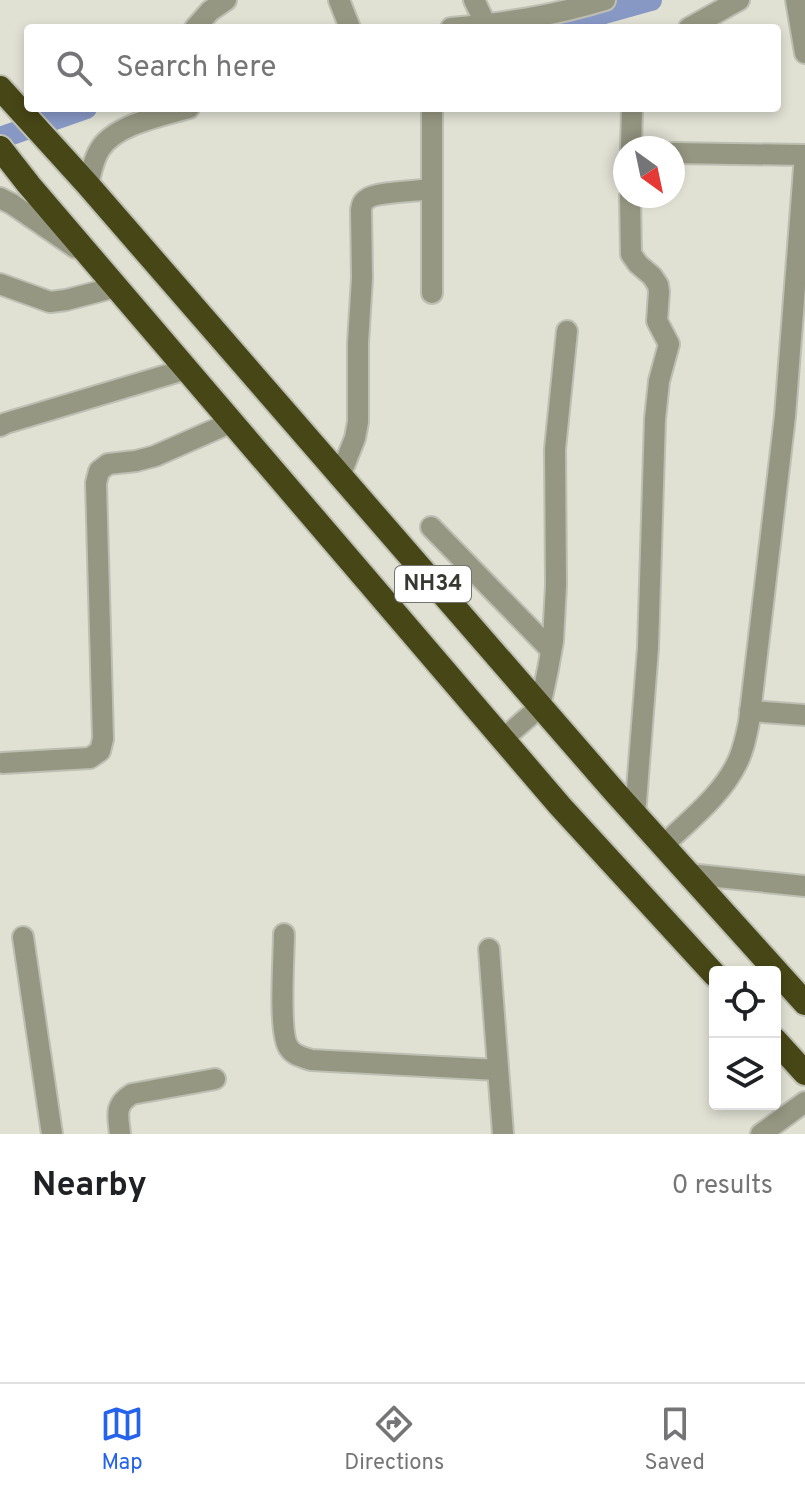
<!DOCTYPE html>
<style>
:root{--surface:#fff;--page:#f6f6f6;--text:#202124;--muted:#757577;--line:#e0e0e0;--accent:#2563eb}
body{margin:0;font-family:Overpass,sans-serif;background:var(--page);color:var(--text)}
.controls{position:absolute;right:24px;bottom:24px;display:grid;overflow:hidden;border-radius:8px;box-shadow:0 4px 12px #0003}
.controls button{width:72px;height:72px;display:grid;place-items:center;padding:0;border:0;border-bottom:2px solid var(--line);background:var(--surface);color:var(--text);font:40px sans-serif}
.compass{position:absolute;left:613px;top:136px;width:72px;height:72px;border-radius:50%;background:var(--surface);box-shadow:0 4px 12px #0003;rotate:147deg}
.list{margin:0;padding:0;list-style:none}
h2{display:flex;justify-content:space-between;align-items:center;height:104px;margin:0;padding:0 32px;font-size:34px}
h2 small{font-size:26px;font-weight:400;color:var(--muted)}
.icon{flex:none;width:44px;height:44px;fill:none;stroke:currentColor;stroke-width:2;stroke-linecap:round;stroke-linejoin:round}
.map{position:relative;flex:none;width:805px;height:1134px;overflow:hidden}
.search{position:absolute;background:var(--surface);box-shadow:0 4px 12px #0003;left:24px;right:24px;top:24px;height:88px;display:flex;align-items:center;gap:20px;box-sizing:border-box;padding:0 28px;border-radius:8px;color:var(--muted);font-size:30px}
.sheet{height:248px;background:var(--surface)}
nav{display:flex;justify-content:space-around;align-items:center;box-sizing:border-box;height:112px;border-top:2px solid var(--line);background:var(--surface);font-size:22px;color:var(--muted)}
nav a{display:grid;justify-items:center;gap:4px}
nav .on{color:var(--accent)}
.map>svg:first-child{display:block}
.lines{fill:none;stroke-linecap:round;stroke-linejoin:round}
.canal{stroke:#8898c5;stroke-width:22}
.minor-casing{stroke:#bebfb3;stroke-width:24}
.highway-casing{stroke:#bebfb3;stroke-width:28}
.minor{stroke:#969782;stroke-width:20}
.highway{stroke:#464616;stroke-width:24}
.labels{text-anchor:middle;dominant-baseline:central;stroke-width:6;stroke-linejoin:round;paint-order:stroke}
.shield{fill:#fff;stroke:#747470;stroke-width:2}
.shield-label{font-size:22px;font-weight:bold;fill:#383833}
</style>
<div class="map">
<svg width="805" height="1134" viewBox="0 0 805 1134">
<rect width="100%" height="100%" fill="#e0e1d3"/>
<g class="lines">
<g class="canal">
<path d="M551 28 651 0"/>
<path d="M0 138 86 108"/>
</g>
<defs>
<g id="minor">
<path d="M339 0 350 28"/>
<path d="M474 0 486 25"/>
<path d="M796 0 805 53"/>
<path d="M195 28 210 11 226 0"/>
<path d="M451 28C506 23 552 16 605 0"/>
<path d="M689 28 739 0"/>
<path d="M631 148 632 108"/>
<path d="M673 153 805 155"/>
<path d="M88 185C91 173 93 160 100 149 116 124 162 116 189 108"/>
<path d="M630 196 631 254 638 264 652 276 658 285 659 292 657 321 669 344 659 381 655 419 648 648 635 815"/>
<path d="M0 198 12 204 76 248"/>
<path d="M0 284 50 302 66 300 116 287"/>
<path d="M432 293V108"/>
<path d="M0 426 6 423 187 369"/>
<path d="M340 476 355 438 358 422V343L362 278 361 210C362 205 362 202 367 199 375 192 419 191 432 189"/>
<path d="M431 527 551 650"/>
<path d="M750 711 805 715"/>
<path d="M503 739 540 707 548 669 553 641 556 585 555 449 567 331"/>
<path d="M3 763 90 758 100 751 103 739 96 483 99 471 108 464 136 461 155 456 232 422"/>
<path d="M663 846C688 821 720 797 736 765 743 752 746 737 749 722L785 416 805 155"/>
<path d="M688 874 805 886"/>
<path d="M284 934C284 956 278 1034 289 1048 294 1056 303 1057 311 1060L498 1070"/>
<path d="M23 937 52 1134"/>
<path d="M489 949 503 1134"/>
<path d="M120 1134C118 1115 114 1105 132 1094L215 1079"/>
<path d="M761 1134 805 1102"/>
</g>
<g id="highway">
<path d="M0 88 88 185 614 791 805 1003"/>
<path d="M0 148 29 185 560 806 715 975"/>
<path d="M775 1040 805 1073"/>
</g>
</defs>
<use href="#minor" class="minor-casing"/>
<use href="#highway" class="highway-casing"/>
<use href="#minor" class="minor"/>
<use href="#highway" class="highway"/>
</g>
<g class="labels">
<rect class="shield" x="395" y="566" width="76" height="36" rx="6"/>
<g class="shield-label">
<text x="433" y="584">NH34</text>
</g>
</g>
</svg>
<div class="controls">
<button><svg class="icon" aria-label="locate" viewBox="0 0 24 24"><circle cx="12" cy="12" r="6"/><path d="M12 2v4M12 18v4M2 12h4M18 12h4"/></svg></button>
<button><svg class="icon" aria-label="layers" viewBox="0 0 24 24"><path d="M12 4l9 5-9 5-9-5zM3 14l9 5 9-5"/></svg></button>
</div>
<svg class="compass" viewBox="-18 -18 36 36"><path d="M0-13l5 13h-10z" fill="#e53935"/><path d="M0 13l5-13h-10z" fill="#757577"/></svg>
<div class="search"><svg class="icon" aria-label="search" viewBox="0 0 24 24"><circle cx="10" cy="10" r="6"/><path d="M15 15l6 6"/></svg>Search here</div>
</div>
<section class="sheet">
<h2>Nearby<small>0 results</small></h2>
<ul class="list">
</ul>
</section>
<nav>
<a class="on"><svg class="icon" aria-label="map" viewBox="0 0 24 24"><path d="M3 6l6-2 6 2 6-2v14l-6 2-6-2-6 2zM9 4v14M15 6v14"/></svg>Map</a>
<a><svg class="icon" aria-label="directions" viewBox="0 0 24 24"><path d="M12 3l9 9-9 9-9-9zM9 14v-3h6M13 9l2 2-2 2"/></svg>Directions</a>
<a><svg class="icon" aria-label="saved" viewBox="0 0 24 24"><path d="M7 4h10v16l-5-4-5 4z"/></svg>Saved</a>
</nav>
